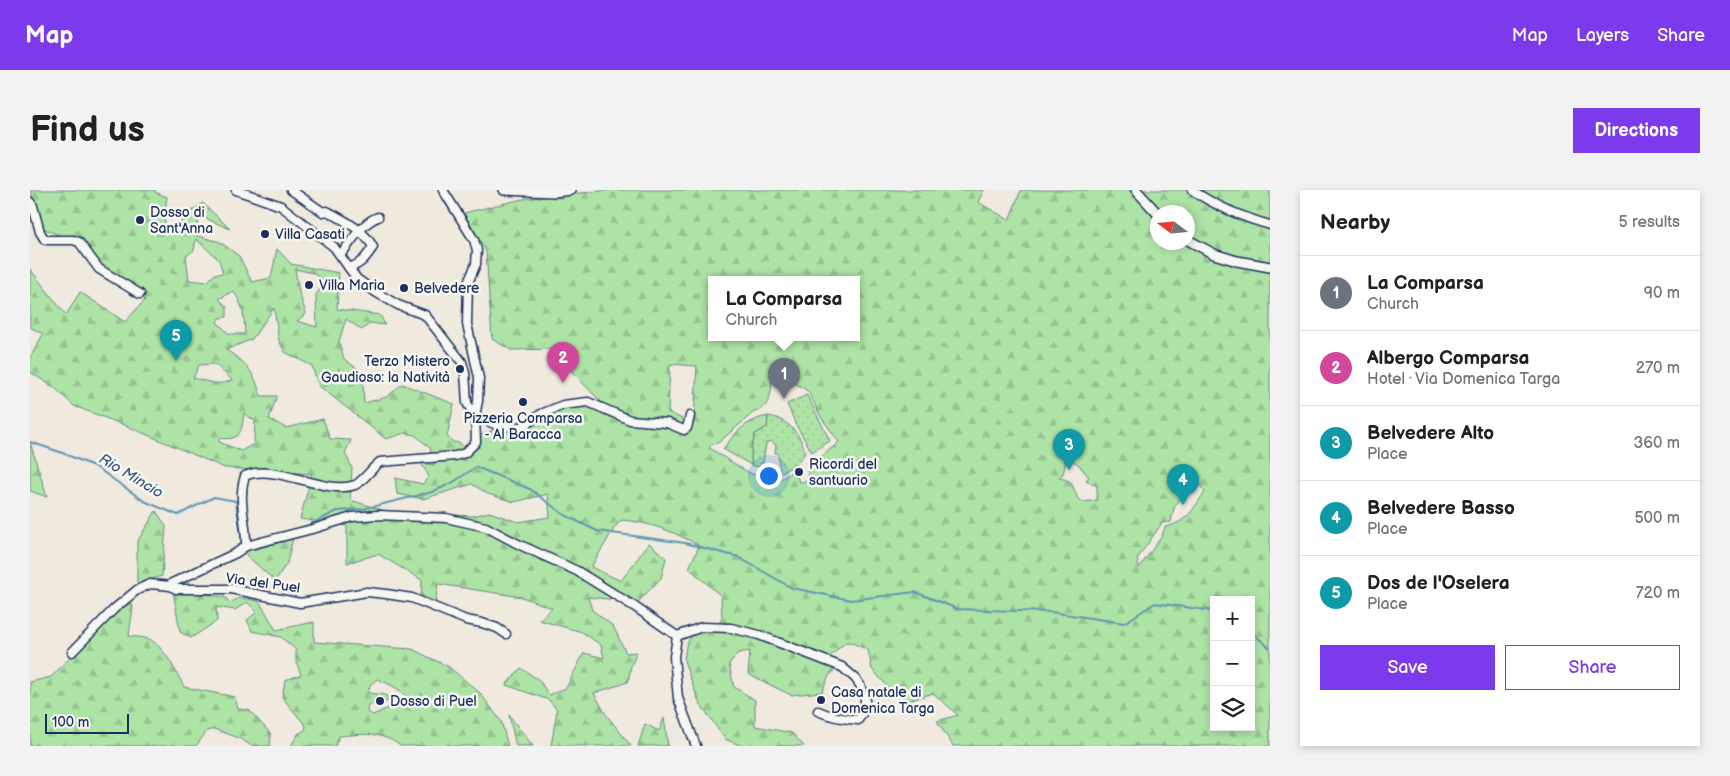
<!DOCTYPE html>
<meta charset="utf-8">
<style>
:root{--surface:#fff;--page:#f2f2f2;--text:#202124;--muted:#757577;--line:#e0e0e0;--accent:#7c3aed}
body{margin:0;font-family:"Balsamiq Sans",sans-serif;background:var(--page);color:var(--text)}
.controls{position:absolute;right:15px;bottom:15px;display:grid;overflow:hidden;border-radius:0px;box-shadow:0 2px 8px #0003}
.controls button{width:45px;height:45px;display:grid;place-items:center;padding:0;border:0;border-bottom:1px solid var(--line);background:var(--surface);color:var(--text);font:25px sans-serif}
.compass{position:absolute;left:1120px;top:15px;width:45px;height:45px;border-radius:50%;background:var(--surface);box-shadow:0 2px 8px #0003;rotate:286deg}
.scale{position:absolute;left:15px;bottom:12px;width:84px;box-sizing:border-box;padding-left:5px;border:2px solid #1b2f5e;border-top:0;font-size:14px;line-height:18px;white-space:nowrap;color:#1b2f5e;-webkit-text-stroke:4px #f6f6f2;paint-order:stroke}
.you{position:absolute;left:738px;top:285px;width:18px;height:18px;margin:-12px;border:4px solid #fff;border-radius:50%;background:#1a73e8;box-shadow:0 0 0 8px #1a73e833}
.badge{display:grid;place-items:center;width:32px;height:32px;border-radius:50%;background:var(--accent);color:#fff;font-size:16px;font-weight:700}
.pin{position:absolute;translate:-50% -41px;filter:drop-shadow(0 1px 2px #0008)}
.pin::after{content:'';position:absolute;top:26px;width:18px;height:15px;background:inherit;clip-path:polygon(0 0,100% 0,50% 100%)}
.popup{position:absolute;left:678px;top:86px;width:152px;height:65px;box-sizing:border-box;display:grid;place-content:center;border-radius:0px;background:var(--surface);filter:drop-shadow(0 1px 4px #0005);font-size:16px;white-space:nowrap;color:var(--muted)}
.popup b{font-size:19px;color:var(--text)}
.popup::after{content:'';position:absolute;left:50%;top:100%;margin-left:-10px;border:10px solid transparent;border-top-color:var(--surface)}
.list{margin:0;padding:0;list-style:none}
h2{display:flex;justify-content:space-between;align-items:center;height:65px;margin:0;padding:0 20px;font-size:21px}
h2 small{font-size:16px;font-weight:400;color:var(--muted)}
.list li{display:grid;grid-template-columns:32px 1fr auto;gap:15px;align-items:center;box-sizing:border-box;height:75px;padding:0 20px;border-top:1px solid var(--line)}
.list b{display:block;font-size:19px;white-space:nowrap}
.list p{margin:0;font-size:16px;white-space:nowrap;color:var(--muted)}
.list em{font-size:16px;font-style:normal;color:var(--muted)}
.actions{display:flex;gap:10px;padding:15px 20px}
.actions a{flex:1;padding:11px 0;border:1px solid var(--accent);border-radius:0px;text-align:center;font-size:18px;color:var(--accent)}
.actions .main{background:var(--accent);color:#fff}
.icon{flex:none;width:28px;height:28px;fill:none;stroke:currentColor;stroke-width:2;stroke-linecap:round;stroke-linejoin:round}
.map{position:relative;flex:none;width:1240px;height:556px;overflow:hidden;border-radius:0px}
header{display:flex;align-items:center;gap:30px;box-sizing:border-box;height:70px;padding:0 25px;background:var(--accent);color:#fff}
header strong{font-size:24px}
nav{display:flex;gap:28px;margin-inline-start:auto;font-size:18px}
.intro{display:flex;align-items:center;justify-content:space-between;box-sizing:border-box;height:120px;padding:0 30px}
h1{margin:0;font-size:35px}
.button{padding:12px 22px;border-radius:0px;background:var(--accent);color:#fff;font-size:18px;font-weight:700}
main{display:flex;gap:30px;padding:0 30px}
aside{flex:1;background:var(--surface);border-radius:0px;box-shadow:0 2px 8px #0003}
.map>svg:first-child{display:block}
.grass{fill:url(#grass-dots);stroke:#648982}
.forest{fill:url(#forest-firs);stroke:#648982;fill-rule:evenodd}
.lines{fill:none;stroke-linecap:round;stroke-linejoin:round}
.stream{stroke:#6097b3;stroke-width:2}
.minor-casing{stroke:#1b2f5e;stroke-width:11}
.major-casing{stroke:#1b2f5e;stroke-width:12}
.minor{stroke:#f6f6f2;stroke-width:8}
.major{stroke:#f6f6f2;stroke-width:9}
.poi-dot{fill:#1b2f5e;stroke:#f6f6f2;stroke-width:2}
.labels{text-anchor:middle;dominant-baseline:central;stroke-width:5;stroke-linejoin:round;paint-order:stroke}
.poi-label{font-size:14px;fill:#1b2f5e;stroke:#f6f6f2;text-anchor:start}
.street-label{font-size:14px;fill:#1b2f5e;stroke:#f6f6f2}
.water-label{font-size:15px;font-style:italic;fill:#385a81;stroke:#f6f6f2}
</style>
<header>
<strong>Map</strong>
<nav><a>Map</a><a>Layers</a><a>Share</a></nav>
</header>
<div class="intro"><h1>Find us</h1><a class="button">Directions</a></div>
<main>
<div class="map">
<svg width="1240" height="556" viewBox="0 0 1240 556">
<defs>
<pattern id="grass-dots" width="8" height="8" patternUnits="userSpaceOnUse" patternTransform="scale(1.25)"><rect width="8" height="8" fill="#aee3a6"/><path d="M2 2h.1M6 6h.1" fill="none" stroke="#95c391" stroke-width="1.8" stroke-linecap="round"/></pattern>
<pattern id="forest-firs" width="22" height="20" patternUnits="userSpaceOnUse" patternTransform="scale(1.25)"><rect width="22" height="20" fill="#aee3a6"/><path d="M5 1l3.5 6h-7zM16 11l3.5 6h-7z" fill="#95c391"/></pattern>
</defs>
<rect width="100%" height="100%" fill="#f0e9de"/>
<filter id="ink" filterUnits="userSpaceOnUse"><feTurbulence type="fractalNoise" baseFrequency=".02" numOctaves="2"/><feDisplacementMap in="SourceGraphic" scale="10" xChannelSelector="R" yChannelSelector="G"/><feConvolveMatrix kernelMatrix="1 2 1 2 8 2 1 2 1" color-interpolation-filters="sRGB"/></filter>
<g filter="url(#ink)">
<g class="grass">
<path d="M777 205 800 251 782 262 766 235 757 214Z"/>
<path d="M738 226C757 228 772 245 775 263 768 273 761 278 750 283L748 263H745L746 255 741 251 736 253 733 273H730L729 277 721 275V260L725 244 737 237Z"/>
</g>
<g class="forest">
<path d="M1 0H125V2L137 7 134 26 136 42 145 40 155 26 173 13 200 39 170 26 164 45 190 52 209 66 222 92 241 88 247 59 261 74 309 83 307 119 350 125 355 135 340 133 332 140 316 129 309 151 314 169 329 180 333 193 334 213 357 207 372 194 424 214 417 246 423 252 430 253 437 263 448 256 451 245 463 240 476 242 493 239 522 222 545 216 574 215 520 159 481 160 462 149 456 61 434 23 493 9 580 0H954L948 12 979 30 991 0H1101L1127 29 1128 52 1155 53 1240 81V556H923L907 531 928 525 903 503 872 513 842 479 838 460 820 452H816L794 472 806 478 799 486 792 502 761 505 718 484 720 461 708 463 699 474 704 497 725 510V536L762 543 774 556H712L695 549 669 512 654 471 656 456 666 436 689 433 692 428 691 406 659 378 669 356C646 342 619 332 592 330L585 337 561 377 591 391 619 353 636 368 631 388 608 412 558 407 562 420 583 436 596 463 607 462 601 476 598 492 564 503 575 523 601 556H521L527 520 519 510 476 495 491 478 509 490 519 505 536 498 554 463 574 468 571 455 552 442 509 430 522 418 492 407 408 394 405 415 391 408 392 390 348 364 317 373V336L270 329 282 284 195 278 99 237 44 216 25 198 0 182V168L13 144 0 137V79L36 125 50 102 95 132 115 110 68 81 46 52 10 37ZM166 49 189 70 193 83 185 84 177 92 159 90 156 66 164 60ZM265 79 283 83 295 91 286 105 287 137 267 131 276 124 269 102ZM682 90H826V148H682ZM203 101C214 114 214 128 215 144H199L187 132 189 128 197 127V117L189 109ZM244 118 249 151 255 162 282 176 288 195 356 249 375 243 385 245 400 258 404 275 391 273 399 286 393 294 365 288 367 304 393 309 442 294 458 304 484 312 518 304 520 327 488 332 459 322 444 326 359 322 320 310 322 278 315 263 321 250 300 249 293 229 256 238 239 229 247 206H231C224 183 218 173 196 160L222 149ZM185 174 202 190C189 197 177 191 163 188L169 175ZM640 174 667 176 664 232 656 231 638 222ZM748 186 760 190 778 201 791 227 809 252 778 278V291L769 292 765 279C760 283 752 290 745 290 725 291 697 268 679 258L682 254 688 253 724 222C739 220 743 201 741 188ZM214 223 225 231 224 254 211 261 189 252 190 248C212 252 212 238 214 223ZM1041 270 1048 274 1059 287 1056 290 1067 296V310L1054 312 1048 309 1041 292 1029 287 1033 284 1036 271ZM1169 294 1175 302C1162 320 1158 332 1135 337L1132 346 1109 378 1107 369 1132 333 1141 332 1144 318 1157 298ZM1184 410H1221V537H1184Z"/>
<path d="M1111 0H1240V73C1211 68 1182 64 1158 45V22H1131Z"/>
<path d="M738 226 737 237 725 244 721 260V275L693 259C707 241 715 231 738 226Z"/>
<path d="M0 252 17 307 0 301Z"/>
<path d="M126 321 136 336 132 386 107 393V352Z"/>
<path d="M263 348 257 373 245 391 216 365 218 358Z"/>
<path d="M143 400 195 407 200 413 209 408 229 411 246 440 284 432V452L382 459 419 477 450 503 471 531 478 556H371C350 541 334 544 309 546L305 556H261L268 544 275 540 276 536 252 507 255 490 271 485 266 471V460L251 447 222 441 217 430 227 422 217 412 205 420 186 417 187 431 161 448 150 442ZM347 489C360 495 375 499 379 514L356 519 343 525 337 522 338 515 359 511 356 505 338 503 340 495Z"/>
<path d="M102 413 103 417 99 446C105 447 113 447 119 449 133 455 147 483 154 497L205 507 208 519 219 520 241 544 240 556H222L209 548 184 539 177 541 166 556H0V492L21 487 90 417Z"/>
<path d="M479 525 503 556H486Z"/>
<path d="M634 528 638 556H608L615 534 629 541Z"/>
</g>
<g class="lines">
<g class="stream">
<path d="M0 252 30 262 66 277 114 311 148 325 184 307 206 311 212 353"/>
<path d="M261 341 279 335 307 321 333 319 402 302 422 293 446 277 500 299 533 324 567 341 655 353 708 367 762 398 821 410 885 402 928 419 1021 422 1094 433 1125 413 1184 421"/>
<path d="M1221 442 1240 458"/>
</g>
<defs>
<g id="minor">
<path d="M206 0 251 16 304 57 327 89 347 103 368 115 395 125 432 172 435 183 437 213 445 226 469 236 492 237 511 224 533 215 558 212 600 230 637 233 654 240 657 238 660 226"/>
<path d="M261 0 293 22 297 21C314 30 334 40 343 57 336 67 332 74 319 78"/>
<path d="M1162 0C1187 17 1211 27 1240 35"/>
<path d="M0 12 3 16 10 42 15 50H43L49 52 69 79 110 104"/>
<path d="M310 65C322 52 331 33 348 27"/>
<path d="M216 356C217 332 207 310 215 286 246 272 295 306 325 295 332 292 342 278 350 272L425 266 435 263 446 252 445 226 448 211 449 188 437 134 438 93 446 74 447 60 444 50 413 0"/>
<path d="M141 396 142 393 206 363 216 356 286 338 322 327 348 325 416 328 456 337 488 354 547 381 605 417 647 446"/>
<path d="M647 446 672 437 701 438 729 445 812 477 825 488 830 495 835 509V519L828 530C814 529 801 527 788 521"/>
<path d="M647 446 644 467 648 508 666 556"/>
<path d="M42 462 84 419 107 400 120 394 141 396 146 399H201L270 413 337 402 356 404 382 408 436 430 452 433 467 438 476 444"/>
</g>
<g id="major">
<path d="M474 0 524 2 541 0"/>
<path d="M1106 0 1128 24"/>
<path d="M1158 50 1184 64 1207 71 1240 77"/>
</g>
</defs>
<use href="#minor" class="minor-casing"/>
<use href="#major" class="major-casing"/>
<use href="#minor" class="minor"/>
<use href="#major" class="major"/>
</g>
</g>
<g class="poi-dot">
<circle cx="110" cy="30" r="5"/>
<circle cx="235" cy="44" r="5"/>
<circle cx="279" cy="95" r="5"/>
<circle cx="374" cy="98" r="5"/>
<circle cx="430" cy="179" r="5"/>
<circle cx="493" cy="212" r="5"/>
<circle cx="769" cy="282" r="5"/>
<circle cx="791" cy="510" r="5"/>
<circle cx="350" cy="511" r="5"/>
</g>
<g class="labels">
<g class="poi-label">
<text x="120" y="22">Dosso di<tspan x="120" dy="16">Sant'Anna</tspan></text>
<text x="245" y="44">Villa Casati</text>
<text x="289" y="95">Villa Maria</text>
<text x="384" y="98">Belvedere</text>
<text x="420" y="171" text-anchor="end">Terzo Mistero<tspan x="420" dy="16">Gaudioso: la Natività</tspan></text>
<text x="493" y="228" text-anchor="middle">Pizzeria Comparsa<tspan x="493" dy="16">- Al Baracca</tspan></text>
<text x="779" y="274">Ricordi del<tspan x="779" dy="16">santuario</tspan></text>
<text x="801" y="502">Casa natale di<tspan x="801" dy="16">Domenica Targa</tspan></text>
<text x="360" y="511">Dosso di Puel</text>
</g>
<g class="street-label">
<text transform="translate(233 393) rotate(8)">Via del Puel</text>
</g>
<g class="water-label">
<text transform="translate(101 286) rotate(31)">Rio Mincio</text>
</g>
</g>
</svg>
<div class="controls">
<button>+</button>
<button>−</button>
<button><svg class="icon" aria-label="layers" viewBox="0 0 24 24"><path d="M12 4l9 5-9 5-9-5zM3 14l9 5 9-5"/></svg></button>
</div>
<svg class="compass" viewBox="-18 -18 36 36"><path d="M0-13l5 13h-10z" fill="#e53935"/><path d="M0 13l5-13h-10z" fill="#757577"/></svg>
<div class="scale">100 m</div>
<div class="you"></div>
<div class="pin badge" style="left:754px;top:209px;background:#6b7280">1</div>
<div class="popup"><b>La Comparsa</b>Church</div>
<div class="pin badge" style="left:533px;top:193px;background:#d1479c">2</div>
<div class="pin badge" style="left:1039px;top:280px;background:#0f9aa8">3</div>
<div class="pin badge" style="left:1153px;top:315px;background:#0f9aa8">4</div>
<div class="pin badge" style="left:146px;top:171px;background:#0f9aa8">5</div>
</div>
<aside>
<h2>Nearby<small>5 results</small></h2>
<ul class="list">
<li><span class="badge" style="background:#6b7280">1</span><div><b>La Comparsa</b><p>Church</p></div><em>90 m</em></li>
<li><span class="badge" style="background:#d1479c">2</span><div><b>Albergo Comparsa</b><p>Hotel · Via Domenica Targa</p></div><em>270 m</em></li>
<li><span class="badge" style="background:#0f9aa8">3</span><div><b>Belvedere Alto</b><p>Place</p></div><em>360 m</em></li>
<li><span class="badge" style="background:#0f9aa8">4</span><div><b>Belvedere Basso</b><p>Place</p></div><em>500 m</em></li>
<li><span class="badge" style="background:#0f9aa8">5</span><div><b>Dos de l'Oselera</b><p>Place</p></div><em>720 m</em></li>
</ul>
<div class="actions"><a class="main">Save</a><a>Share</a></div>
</aside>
</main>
